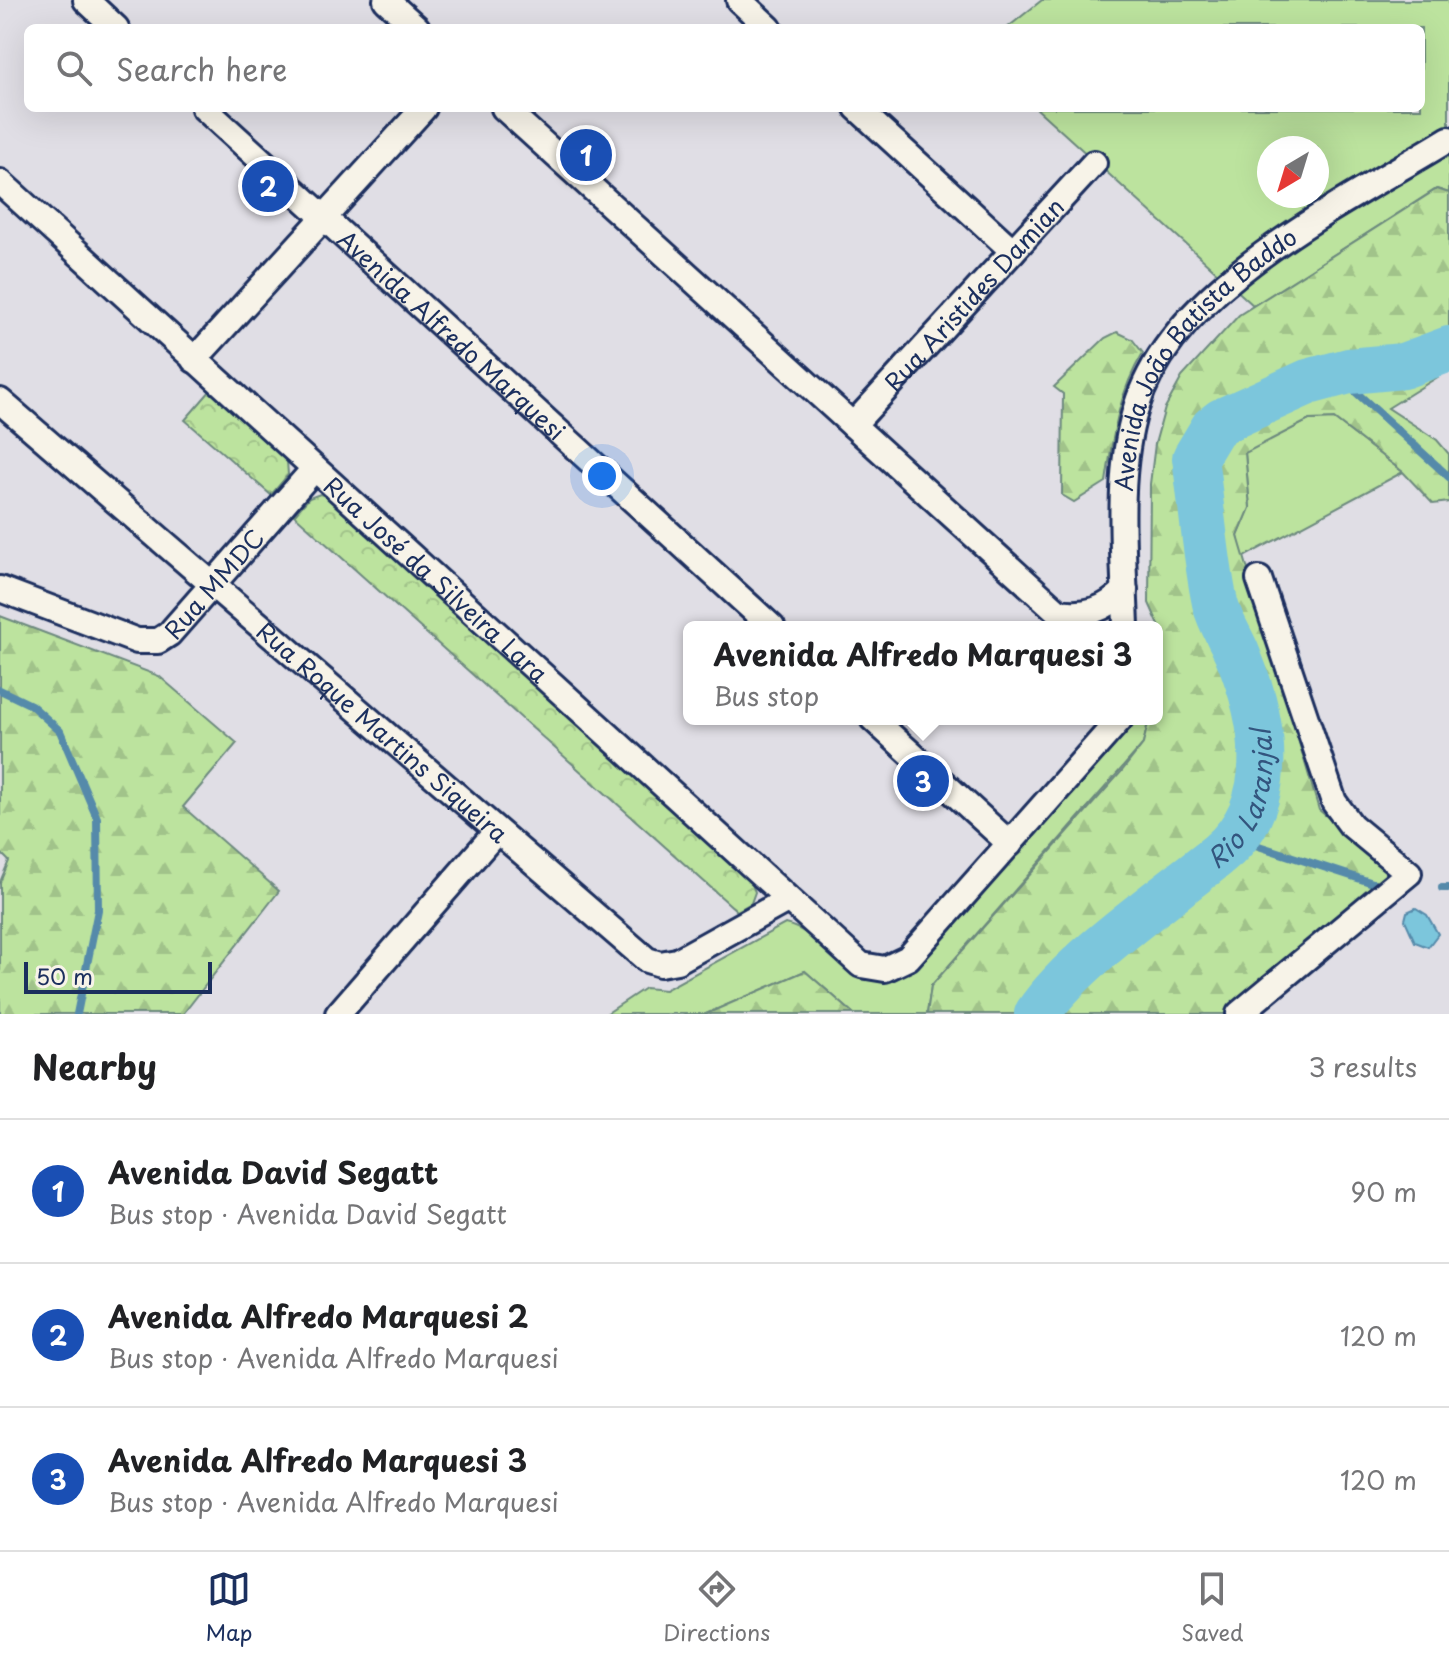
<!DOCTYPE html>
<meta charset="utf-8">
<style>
:root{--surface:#fff;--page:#f2f2f2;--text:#202124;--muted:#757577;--line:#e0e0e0;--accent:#1b2f5e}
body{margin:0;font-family:"Playpen Sans",sans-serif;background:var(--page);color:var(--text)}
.compass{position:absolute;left:1257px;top:136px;width:72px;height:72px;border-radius:50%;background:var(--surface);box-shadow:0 8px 32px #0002;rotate:218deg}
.scale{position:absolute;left:24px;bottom:20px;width:188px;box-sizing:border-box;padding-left:8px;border:4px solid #1b2f5e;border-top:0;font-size:22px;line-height:28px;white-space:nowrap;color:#1b2f5e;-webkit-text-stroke:6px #f7f3e8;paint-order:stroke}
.you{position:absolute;left:602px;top:476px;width:28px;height:28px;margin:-20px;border:6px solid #fff;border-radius:50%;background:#1a73e8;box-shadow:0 0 0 12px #1a73e833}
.badge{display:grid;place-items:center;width:52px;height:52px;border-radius:50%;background:var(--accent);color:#fff;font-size:26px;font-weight:700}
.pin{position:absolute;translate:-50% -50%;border:4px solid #fff;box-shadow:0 2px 8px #0006}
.popup{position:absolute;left:683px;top:621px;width:480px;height:104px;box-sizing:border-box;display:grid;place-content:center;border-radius:12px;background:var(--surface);filter:drop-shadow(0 2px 6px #0005);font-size:26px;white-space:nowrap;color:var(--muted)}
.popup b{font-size:30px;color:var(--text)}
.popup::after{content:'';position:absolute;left:50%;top:100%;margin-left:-16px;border:16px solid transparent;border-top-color:var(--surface)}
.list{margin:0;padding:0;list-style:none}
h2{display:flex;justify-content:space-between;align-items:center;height:104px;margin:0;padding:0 32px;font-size:34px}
h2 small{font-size:26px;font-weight:400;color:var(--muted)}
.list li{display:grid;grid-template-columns:52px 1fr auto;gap:24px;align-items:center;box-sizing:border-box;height:144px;padding:0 32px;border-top:2px solid var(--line)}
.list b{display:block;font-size:30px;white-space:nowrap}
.list p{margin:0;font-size:26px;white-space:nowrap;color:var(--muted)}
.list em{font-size:26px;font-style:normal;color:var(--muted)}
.icon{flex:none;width:44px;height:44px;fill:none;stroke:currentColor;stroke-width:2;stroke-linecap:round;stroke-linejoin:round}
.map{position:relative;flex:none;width:1449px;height:1014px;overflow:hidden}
.search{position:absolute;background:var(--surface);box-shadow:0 8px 32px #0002;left:24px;right:24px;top:24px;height:88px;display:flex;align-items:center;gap:20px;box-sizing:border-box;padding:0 28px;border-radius:12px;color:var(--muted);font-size:30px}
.sheet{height:536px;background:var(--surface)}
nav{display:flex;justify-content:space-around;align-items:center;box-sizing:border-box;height:112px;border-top:2px solid var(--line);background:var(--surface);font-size:22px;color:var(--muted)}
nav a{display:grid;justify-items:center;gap:4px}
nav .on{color:var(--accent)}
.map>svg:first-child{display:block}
.grass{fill:#bce39e;stroke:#6c897e;stroke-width:2;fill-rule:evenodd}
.forest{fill:url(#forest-firs);stroke:#6c897e;stroke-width:2}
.park{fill:url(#park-crowns);stroke:#6c897e;stroke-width:2}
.water{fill:#7cc6dc;stroke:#558aaa;stroke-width:2}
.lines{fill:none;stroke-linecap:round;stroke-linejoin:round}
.stream{stroke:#558aaa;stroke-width:8}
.river{stroke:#7cc6dc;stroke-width:46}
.minor-casing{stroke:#1b2f5e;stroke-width:30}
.minor{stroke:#f7f3e8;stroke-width:24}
.labels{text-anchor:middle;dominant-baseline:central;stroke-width:8;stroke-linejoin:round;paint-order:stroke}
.street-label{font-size:24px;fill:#1b2f5e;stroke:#f7f3e8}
.water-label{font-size:26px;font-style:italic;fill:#33557e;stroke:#f7f3e8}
</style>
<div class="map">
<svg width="1449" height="1014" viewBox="0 0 1449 1014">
<defs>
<pattern id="forest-firs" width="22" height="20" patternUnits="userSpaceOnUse" patternTransform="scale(2)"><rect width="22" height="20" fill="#bce39e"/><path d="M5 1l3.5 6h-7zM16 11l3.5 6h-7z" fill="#a1c38a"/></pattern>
<pattern id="park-crowns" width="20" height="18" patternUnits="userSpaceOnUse" patternTransform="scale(2)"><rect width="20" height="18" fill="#bce39e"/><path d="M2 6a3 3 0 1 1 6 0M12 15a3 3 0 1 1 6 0" fill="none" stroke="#a1c38a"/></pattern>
</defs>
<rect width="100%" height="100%" fill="#e0dee5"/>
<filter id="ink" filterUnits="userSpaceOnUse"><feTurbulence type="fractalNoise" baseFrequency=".0125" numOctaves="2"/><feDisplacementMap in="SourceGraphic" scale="16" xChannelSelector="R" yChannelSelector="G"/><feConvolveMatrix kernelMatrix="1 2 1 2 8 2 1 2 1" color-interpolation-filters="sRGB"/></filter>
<g filter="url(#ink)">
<g class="grass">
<path d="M1042 0H1449V193L1436 189 1254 306 1036 108H1421V28H1007ZM1269 148H1317V196H1269Z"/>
<path d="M1334 419 1403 472 1242 558 1238 536 1250 507 1245 452 1309 420Z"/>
<path d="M1137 719H1149L1143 744 931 986 927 1014H854L805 971 706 1014H606L645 988 665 990 785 924C834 935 860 1014 925 960Z"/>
</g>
<g class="forest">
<path d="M1437 189 1449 193V370L1388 408 1437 440 1449 454V502L1433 504 1403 472 1334 419 1309 420 1245 453 1250 508 1238 536 1319 810 1393 873 1227 1014H927L931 986 1121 772 1143 744 1149 719H1157V660L1162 632 1149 603 1150 484 1155 444 1165 408 1182 377 1239 315Z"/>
<path d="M1117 332 1132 339 1143 353C1118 394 1113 436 1106 482L1074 502 1062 495 1063 394 1054 387 1105 338Z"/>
<path d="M0 616 159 676 237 743 183 807 279 891 183 1014H0V882L9 861 0 852Z"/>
<path d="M805 971 854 1014H706Z"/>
</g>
<g class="park">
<path d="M211 390 287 461 288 475 271 495 185 420Z"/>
<path d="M320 494 328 497 751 882 755 892 751 903 737 911 294 515 309 498Z"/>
</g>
<path class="water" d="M1416 908 1427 915 1438 934 1428 947 1415 942 1405 920 1407 912Z"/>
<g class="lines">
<g class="stream">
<path d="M1336 374 1449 477"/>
<path d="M0 690 31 705 60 731 97 818 98 910 77 1014"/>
<path d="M1237 839 1373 883"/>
<path d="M1442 888H1449"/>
</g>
<path class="river" id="s1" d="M1037 1014C1073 960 1166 897 1219 854 1281 803 1264 718 1237 653 1230 637 1219 620 1215 603 1205 556 1202 506 1195 458L1213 428 1222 421 1308 382 1349 371 1403 366 1449 349"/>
<defs>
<g id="minor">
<path d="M86 0 116 28"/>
<path d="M386 0 417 28"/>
<path d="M739 0 769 28"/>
<path id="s2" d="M204 108 772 627"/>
<path d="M504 108 1075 627"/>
<path d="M857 108 1013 251"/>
<path id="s3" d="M0 182 861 965 885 969 908 958 1120 719"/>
<path d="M194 360 424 108"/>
<path id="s4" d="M0 401 647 960 660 964 677 961 787 900"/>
<path id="s5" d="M853 425 1094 163"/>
<path id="s6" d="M0 589 137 641H158L169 634 314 469"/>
<path d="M1058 612C1087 616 1105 610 1125 590"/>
<path id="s7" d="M1126 627C1124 557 1115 476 1136 408 1172 285 1347 202 1449 139"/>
<path d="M873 719 1010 844"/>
<path d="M338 1014 497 831"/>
<path d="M1239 1014 1409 873 1351 825 1334 802 1259 579"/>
</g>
</defs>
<use href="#minor" class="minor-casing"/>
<use href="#minor" class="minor"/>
</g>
</g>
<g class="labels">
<g class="street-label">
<text stroke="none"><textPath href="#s5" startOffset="178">Rua Aristides Damian</textPath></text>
<text stroke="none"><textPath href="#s2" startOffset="336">Avenida Alfredo Marquesi</textPath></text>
<text stroke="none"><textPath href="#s7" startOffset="298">Avenida João Batista Baddo</textPath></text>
<text stroke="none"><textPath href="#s3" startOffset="590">Rua José da Silveira Lara</textPath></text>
<text stroke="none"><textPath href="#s6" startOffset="248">Rua MMDC</textPath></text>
<text stroke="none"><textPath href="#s4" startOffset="506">Rua Roque Martins Siqueira</textPath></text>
</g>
<g class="water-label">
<text stroke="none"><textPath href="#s1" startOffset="306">Rio Laranjal</textPath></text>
</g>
</g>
</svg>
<svg class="compass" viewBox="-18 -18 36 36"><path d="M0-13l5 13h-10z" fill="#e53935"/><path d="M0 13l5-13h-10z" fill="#757577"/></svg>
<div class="scale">50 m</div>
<div class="you"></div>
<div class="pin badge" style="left:586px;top:155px;background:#1a4fb4">1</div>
<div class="pin badge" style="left:268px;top:186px;background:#1a4fb4">2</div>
<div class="pin badge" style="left:923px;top:781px;background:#1a4fb4">3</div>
<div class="popup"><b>Avenida Alfredo Marquesi 3</b>Bus stop</div>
<div class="search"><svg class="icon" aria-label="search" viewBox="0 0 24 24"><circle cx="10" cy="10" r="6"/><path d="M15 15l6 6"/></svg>Search here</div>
</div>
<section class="sheet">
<h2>Nearby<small>3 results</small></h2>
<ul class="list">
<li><span class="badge" style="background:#1a4fb4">1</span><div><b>Avenida David Segatt</b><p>Bus stop · Avenida David Segatt</p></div><em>90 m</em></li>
<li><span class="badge" style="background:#1a4fb4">2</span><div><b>Avenida Alfredo Marquesi 2</b><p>Bus stop · Avenida Alfredo Marquesi</p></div><em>120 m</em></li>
<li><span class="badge" style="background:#1a4fb4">3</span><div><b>Avenida Alfredo Marquesi 3</b><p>Bus stop · Avenida Alfredo Marquesi</p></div><em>120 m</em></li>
</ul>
</section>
<nav>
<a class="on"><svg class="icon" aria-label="map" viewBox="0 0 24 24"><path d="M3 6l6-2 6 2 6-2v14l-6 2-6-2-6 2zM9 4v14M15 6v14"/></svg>Map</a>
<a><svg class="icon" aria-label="directions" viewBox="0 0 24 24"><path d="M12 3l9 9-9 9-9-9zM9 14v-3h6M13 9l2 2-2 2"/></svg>Directions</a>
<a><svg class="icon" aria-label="saved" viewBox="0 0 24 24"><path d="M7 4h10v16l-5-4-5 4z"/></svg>Saved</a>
</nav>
